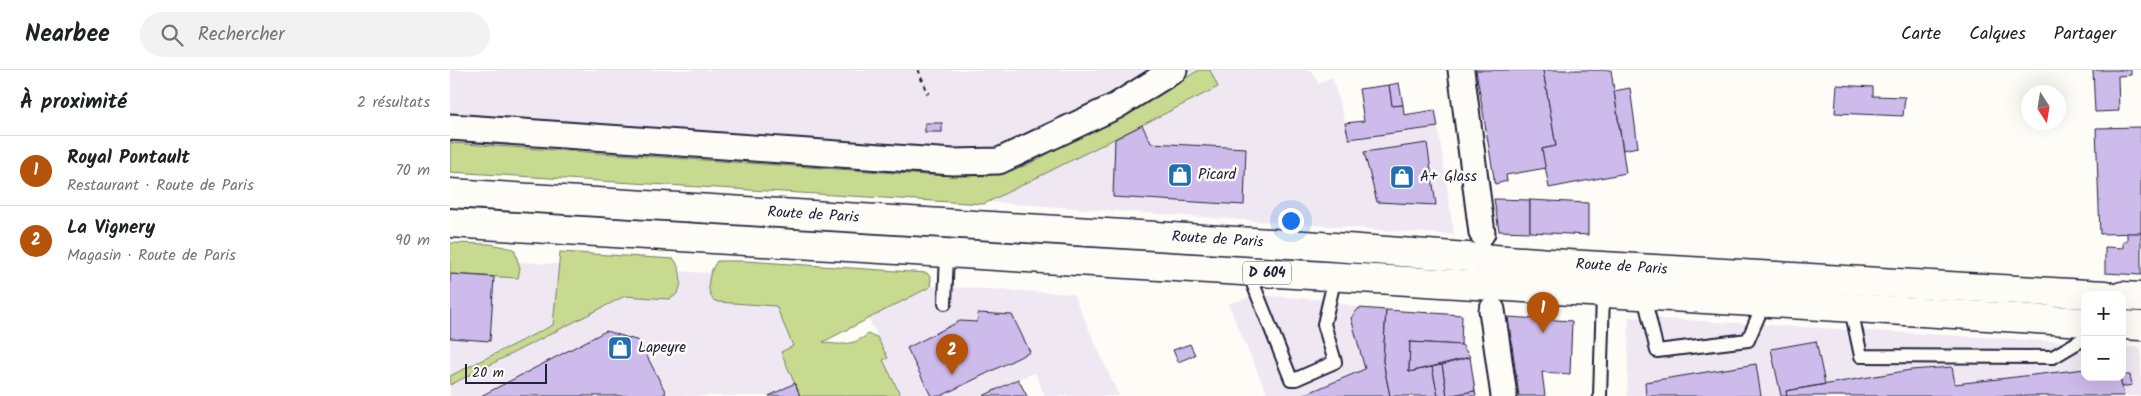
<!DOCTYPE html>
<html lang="fr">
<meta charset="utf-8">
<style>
:root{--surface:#fff;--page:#f2f2f2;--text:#202124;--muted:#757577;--line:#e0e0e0;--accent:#b45309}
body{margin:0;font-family:Kalam,sans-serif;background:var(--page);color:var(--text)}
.controls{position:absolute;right:15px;bottom:15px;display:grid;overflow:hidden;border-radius:10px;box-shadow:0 5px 20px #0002}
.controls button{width:45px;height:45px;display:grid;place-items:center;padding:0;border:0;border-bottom:1px solid var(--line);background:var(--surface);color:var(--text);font:25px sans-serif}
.compass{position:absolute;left:1571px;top:15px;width:45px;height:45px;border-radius:50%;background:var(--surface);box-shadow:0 5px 20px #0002;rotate:168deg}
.scale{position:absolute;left:15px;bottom:12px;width:82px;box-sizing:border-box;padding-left:5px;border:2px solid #22223b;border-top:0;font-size:14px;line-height:18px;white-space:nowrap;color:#22223b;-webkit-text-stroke:4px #fdfcf7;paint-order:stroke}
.you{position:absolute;left:840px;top:150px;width:18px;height:18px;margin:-12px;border:4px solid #fff;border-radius:50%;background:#1a73e8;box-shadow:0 0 0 8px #1a73e833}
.badge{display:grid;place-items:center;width:32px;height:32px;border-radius:50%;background:var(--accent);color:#fff;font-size:16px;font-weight:700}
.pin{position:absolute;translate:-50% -41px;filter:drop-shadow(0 1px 2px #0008)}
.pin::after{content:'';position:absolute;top:26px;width:18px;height:15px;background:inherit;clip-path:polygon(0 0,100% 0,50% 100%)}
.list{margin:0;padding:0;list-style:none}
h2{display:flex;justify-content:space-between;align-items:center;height:65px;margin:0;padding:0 20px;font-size:21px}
h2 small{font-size:16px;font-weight:400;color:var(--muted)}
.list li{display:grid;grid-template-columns:32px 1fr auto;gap:15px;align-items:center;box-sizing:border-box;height:70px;padding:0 20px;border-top:1px solid var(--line)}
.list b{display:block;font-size:19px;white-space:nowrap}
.list p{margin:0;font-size:16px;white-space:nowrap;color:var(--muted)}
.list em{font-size:16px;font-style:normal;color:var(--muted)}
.icon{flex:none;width:28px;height:28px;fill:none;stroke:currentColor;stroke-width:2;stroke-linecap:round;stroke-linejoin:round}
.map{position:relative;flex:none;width:1691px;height:326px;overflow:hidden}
header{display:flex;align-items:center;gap:30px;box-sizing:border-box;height:70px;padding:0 25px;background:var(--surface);border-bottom:1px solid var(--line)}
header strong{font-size:24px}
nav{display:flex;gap:28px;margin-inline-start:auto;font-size:18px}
.search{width:350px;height:45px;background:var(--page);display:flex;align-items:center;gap:12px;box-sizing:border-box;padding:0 18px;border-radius:28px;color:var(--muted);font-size:19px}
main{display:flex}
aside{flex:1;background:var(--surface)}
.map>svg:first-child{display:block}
.built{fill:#efe8f3}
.green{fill:#c7da8f;stroke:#747e65}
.building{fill:#cdbbeb;stroke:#22223b}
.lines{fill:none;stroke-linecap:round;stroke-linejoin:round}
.lane-casing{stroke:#22223b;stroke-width:16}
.street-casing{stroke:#22223b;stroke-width:29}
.primary-casing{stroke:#22223b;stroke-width:31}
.path{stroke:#22223b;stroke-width:3;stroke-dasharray:4 4;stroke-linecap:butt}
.lane{stroke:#fdfcf7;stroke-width:12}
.street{stroke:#fdfcf7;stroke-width:25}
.primary{stroke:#fdfcf7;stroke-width:28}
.labels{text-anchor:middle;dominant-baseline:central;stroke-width:5;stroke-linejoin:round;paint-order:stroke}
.shield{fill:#fdfcf7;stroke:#646373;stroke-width:1}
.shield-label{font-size:14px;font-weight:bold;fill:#22223b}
.poi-label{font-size:15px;fill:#22223b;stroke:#fdfcf7;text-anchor:start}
.street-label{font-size:15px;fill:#22223b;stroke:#fdfcf7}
</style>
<header>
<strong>Nearbee</strong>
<div class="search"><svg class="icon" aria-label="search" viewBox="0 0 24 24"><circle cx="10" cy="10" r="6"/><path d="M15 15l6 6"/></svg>Rechercher</div>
<nav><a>Carte</a><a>Calques</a><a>Partager</a></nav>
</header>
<main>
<aside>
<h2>À proximité<small>2 résultats</small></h2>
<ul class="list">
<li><span class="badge">1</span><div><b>Royal Pontault</b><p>Restaurant · Route de Paris</p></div><em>70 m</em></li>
<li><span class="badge">2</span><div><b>La Vignery</b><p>Magasin · Route de Paris</p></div><em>90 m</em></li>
</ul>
</aside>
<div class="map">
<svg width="1691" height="326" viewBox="0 0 1691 326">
<rect width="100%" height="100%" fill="#fdfcf7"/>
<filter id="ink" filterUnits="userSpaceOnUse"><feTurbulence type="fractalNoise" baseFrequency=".02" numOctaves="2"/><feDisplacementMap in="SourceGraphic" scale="10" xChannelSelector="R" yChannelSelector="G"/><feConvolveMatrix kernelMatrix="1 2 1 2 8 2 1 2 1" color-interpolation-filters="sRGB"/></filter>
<g filter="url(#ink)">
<g class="built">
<path d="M0 0H861L869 14 882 7 900 69 988 57 1004 165 539 132 521 112 0 75Z"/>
<path d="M0 188 623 224 669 326H595L585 303 568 309 533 326H451L433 290 438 287 418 248 335 292 350 326H0Z"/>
<path d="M807 225 880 230 909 238 923 326H818L778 234Z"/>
<path d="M1179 247 1635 273V307H1672V276L1691 278V326H1177Z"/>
</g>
<g class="green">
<path d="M749 0H760L768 17 534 134 0 102V73L476 105 535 106 575 96 710 24Z"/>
<path d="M0 173 40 174 64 179 70 198 68 208 0 204Z"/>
<path d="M110 182 224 189C232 200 236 225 218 229L175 226 0 315V306L103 255Z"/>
<path d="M267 191H295L477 203 481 208 480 217 373 272C389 276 405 275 418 264L427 267 438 288 433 290 451 326H350L331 282 343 276 326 236 268 232 263 230C255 216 259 203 267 191Z"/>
</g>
<g class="building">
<path d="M1026 0H1093L1106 76 1092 79 1096 98 1056 105 1057 111 1045 114Z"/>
<path d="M1093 0H1161L1176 103 1099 118 1092 79 1106 76Z"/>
<path d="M1643 0H1681V5L1668 6 1669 41 1645 42Z"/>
<path d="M949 13 953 35 942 36 939 15Z"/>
<path d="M939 15 942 36 953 35 954 45 985 40 988 57 899 69 895 53 914 51 909 19Z"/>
<path d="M1387 15 1423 17V26L1455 27 1453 46 1385 43Z"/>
<path d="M1180 18 1188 77 1173 80 1164 21Z"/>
<rect x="475" y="53" width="17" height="9"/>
<path d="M692 55 701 73 796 78 794 135 663 127 665 69Z"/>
<path d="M1691 57V163L1650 164 1646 58Z"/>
<path d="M977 73 986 135 927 132 914 82Z"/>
<path d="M1044 129 1080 130V162L1049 161Z"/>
<path d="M1080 130 1138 133V165L1080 162Z"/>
<path d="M1677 163H1691V205L1655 203V177L1673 178V171H1677Z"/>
<path d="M0 204 44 207 40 271 0 268Z"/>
<path d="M909 238 936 240 933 291 940 326H851L915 299 901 248Z"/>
<path d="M936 240 1012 245 1011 275 960 272 959 302 982 297 988 326H940L933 291Z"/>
<path d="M528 243 562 245 580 282 491 326H481L457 278 510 251 527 252Z"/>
<path d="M1058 247 1122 251 1120 304 1092 302 1095 326H1069Z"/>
<path d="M156 261 189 271 216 323 210 326H31Z"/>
<path d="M1366 271 1375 314 1336 321 1337 326H1331L1321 279Z"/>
<path d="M960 272 1012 275 1020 287 959 302Z"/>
<path d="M740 274 745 285 728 292 723 280Z"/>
<path d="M1020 287 1025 321 997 326 992 295Z"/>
<path d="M1306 294 1311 326H1196L1195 312Z"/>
<path d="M992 295 997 326H988L982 297Z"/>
<path d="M1502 297 1505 314 1635 299V307H1670L1674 326H1337L1336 321 1461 300Z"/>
<path d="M1672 305H1680L1682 315 1672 317 1670 307Z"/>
<path d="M568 309 577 326H533Z"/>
<path d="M345 313 350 326H319Z"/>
<path d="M1025 321 1026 326H997Z"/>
</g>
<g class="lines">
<defs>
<g id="lane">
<path d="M798 201 841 309H846L885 292 874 254 885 207"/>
<path d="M1194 226 1207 281 1298 270 1314 233"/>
<path d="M495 233 497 183"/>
<path d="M1401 239 1411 286 1603 287 1635 268"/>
<path d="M1150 326 1153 224"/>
</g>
<g id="street">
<path d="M1011 0 1032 163"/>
<path d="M0 57 503 92 549 91 666 36 724 0"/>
<path d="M1042 240 1054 326"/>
</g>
<g id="primary">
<path id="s1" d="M0 123 870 176 1100 193 1655 225"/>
<path d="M0 153 1635 252"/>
<path d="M1672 226 1691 227"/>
<path d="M1672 255 1691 256"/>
</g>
</defs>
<use href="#lane" class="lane-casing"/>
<use href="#street" class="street-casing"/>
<use href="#primary" class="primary-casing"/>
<path class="path" d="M468 0 478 24"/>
<use href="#lane" class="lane"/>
<use href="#street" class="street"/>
<use href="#primary" class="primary"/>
</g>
</g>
<defs>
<symbol id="shop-square" viewBox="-11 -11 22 22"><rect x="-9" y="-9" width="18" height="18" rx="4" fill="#1f6fb2" stroke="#fdfcf7"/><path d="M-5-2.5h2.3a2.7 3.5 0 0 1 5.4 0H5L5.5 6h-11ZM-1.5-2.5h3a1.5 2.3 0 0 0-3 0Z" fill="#fff"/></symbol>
</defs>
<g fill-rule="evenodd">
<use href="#shop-square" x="716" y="91" width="28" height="28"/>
<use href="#shop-square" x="938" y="93" width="28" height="28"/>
<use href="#shop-square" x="156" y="264" width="28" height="28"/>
</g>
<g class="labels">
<rect class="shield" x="793" y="191.5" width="48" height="23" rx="4"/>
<g class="shield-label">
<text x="817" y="203">D 604</text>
</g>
<g class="poi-label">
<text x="748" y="105">Picard</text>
<text x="970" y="107">A+ Glass</text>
<text x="188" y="278">Lapeyre</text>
</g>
<g class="street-label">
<text stroke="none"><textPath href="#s1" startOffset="364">Route de Paris</textPath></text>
<text stroke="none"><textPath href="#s1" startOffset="769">Route de Paris</textPath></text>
<text stroke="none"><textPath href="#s1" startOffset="1174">Route de Paris</textPath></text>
</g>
</g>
</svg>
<div class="controls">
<button>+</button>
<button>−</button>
</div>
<svg class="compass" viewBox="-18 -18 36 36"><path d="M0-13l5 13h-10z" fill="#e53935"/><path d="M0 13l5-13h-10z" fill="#757577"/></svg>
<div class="scale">20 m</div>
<div class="you"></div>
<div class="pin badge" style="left:1093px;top:263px">1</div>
<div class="pin badge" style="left:502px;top:305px">2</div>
</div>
</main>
